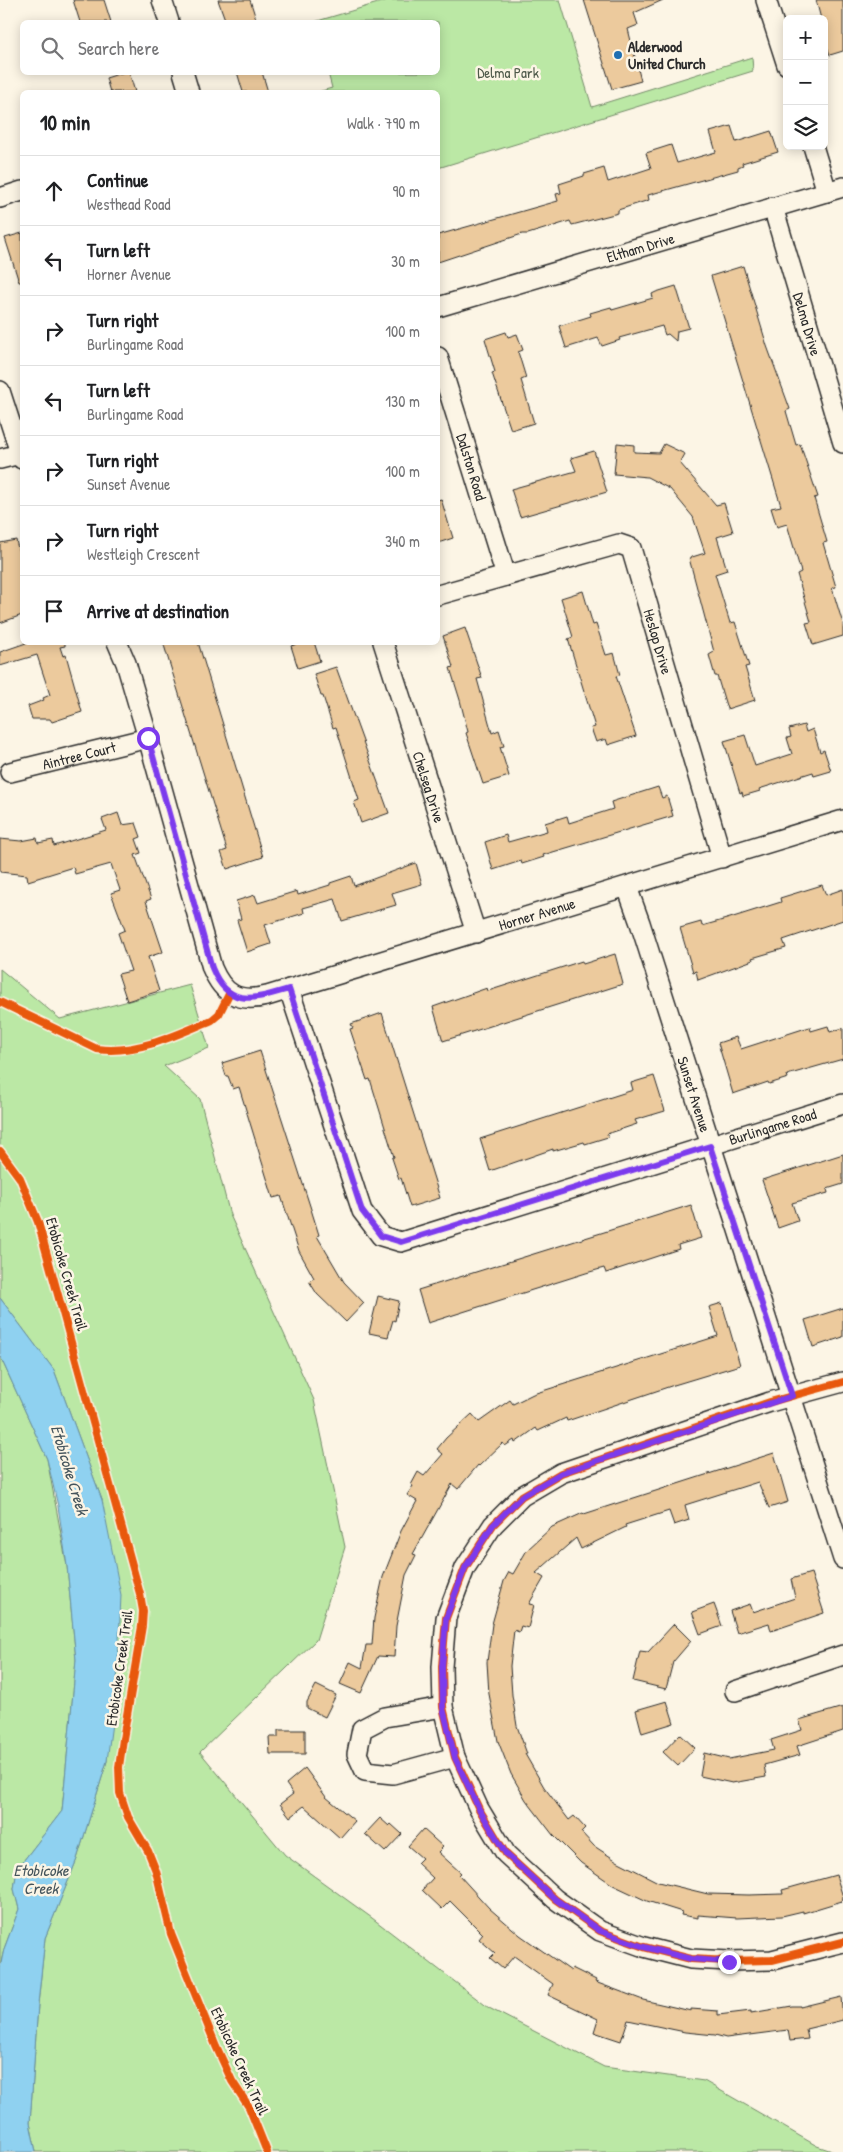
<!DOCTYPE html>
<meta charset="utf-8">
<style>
:root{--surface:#fff;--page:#f6f6f6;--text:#202124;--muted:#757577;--line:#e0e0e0}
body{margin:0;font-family:"Patrick Hand",sans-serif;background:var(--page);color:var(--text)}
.controls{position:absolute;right:15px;top:15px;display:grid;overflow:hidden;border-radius:8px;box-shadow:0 2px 12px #0003}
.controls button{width:45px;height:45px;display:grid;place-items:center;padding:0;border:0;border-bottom:1px solid var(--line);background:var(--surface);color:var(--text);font:25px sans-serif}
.stop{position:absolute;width:15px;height:15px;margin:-11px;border:4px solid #7c3aed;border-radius:50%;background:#fff}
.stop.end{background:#7c3aed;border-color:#fff;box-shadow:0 1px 5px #0008}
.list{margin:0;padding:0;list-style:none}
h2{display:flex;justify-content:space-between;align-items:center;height:65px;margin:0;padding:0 20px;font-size:21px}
h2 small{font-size:16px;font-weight:400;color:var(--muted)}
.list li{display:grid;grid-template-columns:32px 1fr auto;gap:15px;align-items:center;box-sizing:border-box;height:70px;padding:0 20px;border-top:1px solid var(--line)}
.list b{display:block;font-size:19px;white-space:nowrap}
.list p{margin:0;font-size:16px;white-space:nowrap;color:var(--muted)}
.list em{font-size:16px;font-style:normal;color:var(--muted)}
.icon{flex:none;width:28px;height:28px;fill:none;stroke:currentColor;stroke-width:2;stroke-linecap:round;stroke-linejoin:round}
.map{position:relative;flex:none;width:843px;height:2152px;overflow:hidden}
.search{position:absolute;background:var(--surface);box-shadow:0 2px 12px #0003;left:20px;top:20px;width:420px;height:55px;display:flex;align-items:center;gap:12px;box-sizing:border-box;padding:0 18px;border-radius:8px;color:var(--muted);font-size:19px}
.panel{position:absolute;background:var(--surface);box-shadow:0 2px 12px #0003;left:20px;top:90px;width:420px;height:555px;border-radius:8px}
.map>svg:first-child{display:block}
.green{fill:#bbe8a5;stroke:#738a68}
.water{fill:#8fd1f0;stroke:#678fa1}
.building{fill:#ecca9d;stroke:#2b2b2b}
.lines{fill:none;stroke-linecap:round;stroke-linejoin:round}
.street-casing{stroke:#2b2b2b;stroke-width:22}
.street{stroke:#fcf5e5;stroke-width:19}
.cycleway-casing{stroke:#fcf5e5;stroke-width:11}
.cycleway{stroke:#e8590c;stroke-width:8}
.route{stroke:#7c3aed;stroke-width:6}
.poi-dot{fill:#1f6fb2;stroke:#fcf5e5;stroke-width:2}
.labels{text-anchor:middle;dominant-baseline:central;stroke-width:5;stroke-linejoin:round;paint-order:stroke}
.poi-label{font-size:15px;font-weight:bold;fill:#2b2b2b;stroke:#fcf5e5;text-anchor:start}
.park-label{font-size:15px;fill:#4f5a4a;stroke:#fcf5e5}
.street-label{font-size:15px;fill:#2b2b2b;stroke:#fcf5e5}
.water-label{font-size:16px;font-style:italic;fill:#44545c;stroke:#fcf5e5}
</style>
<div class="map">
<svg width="843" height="2152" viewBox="0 0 843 2152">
<rect width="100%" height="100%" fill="#fcf5e5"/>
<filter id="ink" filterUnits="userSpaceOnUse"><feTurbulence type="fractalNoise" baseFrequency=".02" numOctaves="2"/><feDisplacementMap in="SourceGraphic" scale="10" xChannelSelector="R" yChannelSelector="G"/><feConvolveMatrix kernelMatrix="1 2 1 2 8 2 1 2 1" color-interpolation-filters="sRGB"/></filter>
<g filter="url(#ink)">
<g class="green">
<path d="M388 0H560L592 107 752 57 753 71 438 168V92H318L332 88 328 73 438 72V22H314Z"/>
<path d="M0 969 60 1019 190 985 209 1048 164 1066 200 1099 230 1215 314 1400 345 1547 316 1640 200 1752 285 1855 372 1918 489 2008 604 2067 704 2081 817 2146 835 2152H36L30 2123 38 2004 45 1938 77 1859 107 1761 102 1500 54 1370 0 1298Z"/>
<path d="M0 1356 47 1459 67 1566 76 1660 62 1811 17 1869 14 1889 19 1909 4 1949 0 1968Z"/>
</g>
<path class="water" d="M0 1298 54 1370 102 1500 121 1595 117 1685 107 1761 77 1859 45 1938 38 2004 30 2123 36 2152H0V1968L4 1949 19 1909 14 1889 17 1869 62 1811 76 1660 67 1566 58 1506 47 1459 0 1356Z"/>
<g class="building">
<path d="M73 0H104L111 22H80Z"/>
<path d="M218 0H250L257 22H226Z"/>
<path d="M584 0H663L634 13 638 25 628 29 641 81 612 89Z"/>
<path d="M816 0H843V51L830 55 824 37V19H821Z"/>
<path d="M125 72H129L135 92H110L106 78Z"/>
<path d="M237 72H262L268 92H243Z"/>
<path d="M731 126 736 142 771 131 778 152 742 163 743 165 738 167V170L648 195 649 200 618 210V213L572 225 570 221 528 234H522L438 262V235L558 201 556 194 561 193 559 184 584 176V174L604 168 608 182 651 168 646 153 671 145 677 163 716 152 710 132Z"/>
<path d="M22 233V282H19L5 238Z"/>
<path d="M743 266 767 346 790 409 786 411 796 445 800 444 818 497 814 498 827 542 823 543 836 587 832 588 843 624V636L813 645 806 623 811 622 797 574 801 572 787 524 777 527 771 508 781 506 711 276Z"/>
<path d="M676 286 689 328 677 331 676 341 668 334 665 335 662 326 619 338 620 340 602 346 598 338 566 348 559 326 591 316 590 313 611 307 612 310 653 298 652 294 656 292Z"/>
<path d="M506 332 508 337 517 334 523 350 518 352 526 378 521 380 534 423 511 430 492 373 495 372 485 339Z"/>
<path d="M617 443 634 445V452L659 453 664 444 685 454 680 463 716 505 724 503 733 532 717 537 727 570 715 574 730 623 735 622 749 666 745 667 755 700 727 709 717 676H715L709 655 714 652 689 558 705 553 693 517 670 489 647 477 614 474Z"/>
<path d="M594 451 607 492 520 517 511 489 576 471 571 458Z"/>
<path d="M441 499 453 538 438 543V500Z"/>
<path d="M16 540 22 566V615L0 623V543Z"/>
<path d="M583 591 593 625 596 624 606 655 614 653 620 675 616 676 636 736 608 745 606 739 596 742 591 728 595 727 568 639 573 637 561 598Z"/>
<path d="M465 628 482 678 477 679 492 733 499 730 504 746 500 747 509 776 483 784 466 733 468 732 460 700 450 668 453 667 443 636Z"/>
<path d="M29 642H65V646L60 647 63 656 66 655 82 712 52 722 50 719H32L28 706 44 700 43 698 50 695 37 655 0 666V652Z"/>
<path d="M163 642H198L263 857 227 869 221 852 227 850Z"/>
<path d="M302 642H314L320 661 298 668 291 646Z"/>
<path d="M336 667 389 813 361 823 354 802 359 800 336 727 333 728 323 696H321L314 674Z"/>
<path d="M804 725 806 732 813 729 820 752 824 750 831 771 814 776 813 772 759 789 760 791 743 796 742 792 740 793 724 741 745 735 755 766 792 754 787 738 791 737 789 729Z"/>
<path d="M658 787 662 798 667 796 673 816 543 855 544 857 522 864 521 861 493 870 485 842 506 835 508 842 547 831 545 823 567 816 569 823 613 809 611 802Z"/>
<path d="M118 813 122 825 136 823 141 837 136 839 141 853 135 855 151 899 146 901 163 952 148 957 159 991 127 1001 118 974 131 971 118 933 125 930 111 893 120 890 111 864 75 874 73 867 28 881 27 875 0 872V839L21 841 37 838 38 843 53 840 54 846 106 830 102 819Z"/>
<path d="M416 863 422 884 392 893 396 905 342 921 335 899 303 908 304 913 265 925 271 944 247 952 237 920 241 919 236 901 255 895 258 903 297 891 298 895 330 885V883L351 876 354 886Z"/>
<path d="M822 885 826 895 843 889V920L783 940 786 948 752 958 753 960 698 980 696 971 693 972 680 928 701 922 702 926 730 918 781 902 780 898Z"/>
<path d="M615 954 623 984 443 1041 433 1007 487 988 488 991 582 961 583 964Z"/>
<path d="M382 1013 440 1198 410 1207 401 1178 399 1179 392 1158 394 1157 370 1079 367 1080 350 1029 353 1028 351 1024Z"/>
<path d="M828 1026 830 1032 843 1028V1059L787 1075 788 1078 769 1084 768 1082 733 1094 718 1043 736 1037 741 1049 803 1029 810 1027 811 1031Z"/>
<path d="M260 1051 310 1206 319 1235 317 1236 344 1282 364 1303 346 1322 317 1294 309 1281 314 1278 299 1251 281 1196 273 1198 239 1087 233 1089 228 1076H226L222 1063Z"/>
<path d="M654 1076 665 1111 635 1120 637 1124 607 1134 608 1137 585 1144 584 1142 553 1151V1149L490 1171 480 1139 633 1090 631 1083Z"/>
<path d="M843 1154V1184L827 1189 828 1193 792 1203 798 1221 778 1228 762 1180Z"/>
<path d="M691 1205 701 1238 678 1245 679 1249 606 1273 604 1268 586 1273 428 1323 418 1290Z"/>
<path d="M378 1296 399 1301 395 1321 393 1320 388 1337 369 1333Z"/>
<path d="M722 1303 740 1365 674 1385 567 1421 566 1418 538 1431 536 1428 515 1443 514 1440 505 1446 503 1443 479 1466 478 1465 458 1489 452 1484 413 1554 416 1555 406 1575 396 1626 394 1657 378 1656 361 1693 340 1684 350 1662 362 1668 366 1645H372L374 1618 383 1577 401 1531 417 1501 407 1495 413 1486 411 1485 418 1472 424 1476 443 1454 437 1449 446 1438 472 1414 479 1422 510 1400 513 1404 533 1394 718 1336 709 1307Z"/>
<path d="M843 1308V1337L813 1347 805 1320Z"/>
<path d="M774 1453 788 1502 769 1508 758 1482 685 1505 689 1520 674 1525 669 1511 625 1525 626 1527 581 1549 576 1538 536 1573 544 1578 529 1604 534 1605 528 1628 521 1626 519 1632 514 1630 510 1666 512 1695 517 1726 527 1754H525L544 1787 569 1820 574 1816 585 1828 581 1832 594 1846 617 1861 658 1882 708 1894 749 1895 783 1894 782 1890 836 1875 843 1897 842 1901 803 1913V1911L782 1916 737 1918 698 1915V1918L681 1915 682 1912 647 1901 613 1885 581 1863 553 1835 526 1800 511 1774 498 1741 489 1694 487 1662 492 1624 504 1581 509 1572 513 1574 527 1550 552 1527 583 1513 584 1514Z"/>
<path d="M811 1573 824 1613 771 1631 769 1623 737 1633 730 1611 750 1604 753 1612 795 1598 791 1579Z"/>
<path d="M714 1604 722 1626 700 1634 692 1612Z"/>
<path d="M674 1624 691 1641 673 1662 666 1689 633 1681 640 1651 648 1652Z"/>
<path d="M316 1685 336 1695 325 1717 307 1708V1702Z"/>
<path d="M667 1701 674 1723 642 1733 636 1710Z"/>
<path d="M843 1707V1731L797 1746 800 1755 764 1765 766 1777 732 1783 700 1776 704 1753 729 1759 774 1750 771 1740 802 1730 799 1720Z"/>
<path d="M278 1730H305V1754H270L269 1737H278Z"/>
<path d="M680 1734 695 1748 678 1766 663 1752Z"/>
<path d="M305 1768 326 1797 355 1821 340 1838 304 1806 290 1817 280 1804 293 1794 286 1784Z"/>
<path d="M380 1818 389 1826 391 1824 402 1834 385 1852 365 1834Z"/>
<path d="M423 1829 443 1847 438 1852 461 1873 459 1875 489 1908 520 1935 571 1971 572 1968 596 1980 595 1982 643 2000 691 2011V2009L718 2011V2015L751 2011V2013L792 2006H800V2007L841 1997 843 2020 806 2029 808 2039 790 2041 788 2030 726 2038 715 2035 685 2032 628 2020 621 2041 594 2032 598 2019 548 1995 553 1984 514 1956 503 1969 490 1958 495 1953 479 1939 483 1934 450 1901 442 1909 422 1890 433 1878 417 1863 422 1858 408 1846Z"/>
</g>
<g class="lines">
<defs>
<g id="street">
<path d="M162 0 169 22"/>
<path d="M766 0 787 65"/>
<path d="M183 72 189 92"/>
<path d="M813 146 827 192"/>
<path d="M0 198 22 191"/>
<path id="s1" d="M773 207 843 443"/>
<path id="s2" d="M438 307 843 187"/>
<path id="s3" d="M438 357 506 576"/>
<path d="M0 391 22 459"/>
<path d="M0 459 20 454"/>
<path id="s4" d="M438 595 619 544 631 548 722 858"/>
<path id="s5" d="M117 642 126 663 148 738 212 968C223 994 238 1003 267 996L843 820"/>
<path id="s6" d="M383 642 476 933"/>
<path id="s7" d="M10 772 148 738"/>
<path id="s8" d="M627 887 640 923 843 1559"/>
<path id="s9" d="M289 989 362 1211 381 1236 401 1242 843 1104"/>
<path d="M843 1382 770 1402 561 1473 522 1496 493 1525 465 1568 446 1618 442 1667 443 1707 455 1757 479 1809 506 1854 555 1899 600 1931 644 1947 691 1959 729 1961 772 1960 843 1942"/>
<path d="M735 1691 843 1655"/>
<path d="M443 1707 385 1717 362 1729 357 1754 365 1771 393 1774 455 1757"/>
</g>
</defs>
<use href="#street" class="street-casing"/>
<use href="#street" class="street"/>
<defs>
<g id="cycleway">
<path d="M0 1002 97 1049C135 1055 177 1035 212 1020L219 1014 229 994"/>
<path d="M0 1151 20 1178 38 1222 140 1594 143 1611 142 1626 123 1739 119 1767 120 1793 128 1817 148 1851 156 1871 171 1934 216 2046 232 2081 249 2107 267 2152"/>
<path d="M843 1382 770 1402 561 1473 522 1496 493 1525 465 1568 446 1618 442 1667 443 1707 455 1757 479 1809 506 1854 555 1899 600 1931 644 1947 691 1959 729 1961 772 1960 843 1942"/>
</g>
</defs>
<use href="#cycleway" class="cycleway-casing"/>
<use href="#cycleway" class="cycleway"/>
</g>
</g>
<g class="lines" filter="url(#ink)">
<path class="route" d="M148 738 212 968C229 1009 254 999 289 989L362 1211 381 1236 401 1242 710 1146 792 1396 561 1473 522 1496 493 1525 465 1568 446 1618 442 1667 443 1708 455 1758 479 1809 506 1854 555 1899 600 1931 644 1947 691 1959 729 1962"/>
</g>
<circle class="poi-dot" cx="618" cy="55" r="5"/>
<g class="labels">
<g class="poi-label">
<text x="628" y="46">Alderwood<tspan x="628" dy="17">United Church</tspan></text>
</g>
<g class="park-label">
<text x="508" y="72">Delma Park</text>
</g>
<g class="street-label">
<text stroke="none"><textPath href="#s2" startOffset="211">Eltham Drive</textPath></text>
<text stroke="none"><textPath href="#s1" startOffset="122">Delma Drive</textPath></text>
<text stroke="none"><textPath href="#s3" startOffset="115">Dalston Road</textPath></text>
<text stroke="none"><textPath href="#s4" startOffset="298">Heslop Drive</textPath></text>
<text stroke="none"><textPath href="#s7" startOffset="71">Aintree Court</textPath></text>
<text stroke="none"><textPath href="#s6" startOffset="152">Chelsea Drive</textPath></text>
<text stroke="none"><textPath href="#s5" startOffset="691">Horner Avenue</textPath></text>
<text stroke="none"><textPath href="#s8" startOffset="218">Sunset Avenue</textPath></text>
<text stroke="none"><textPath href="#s9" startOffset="675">Burlingame Road</textPath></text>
<text transform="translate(67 1274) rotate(74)">Etobicoke Creek Trail</text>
<text transform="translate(119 1668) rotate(-82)">Etobicoke Creek Trail</text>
<text transform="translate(240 2061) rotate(65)">Etobicoke Creek Trail</text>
</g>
<g class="water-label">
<text transform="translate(70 1470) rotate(73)">Etobicoke Creek</text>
<text x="41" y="1870">Etobicoke<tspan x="41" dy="18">Creek</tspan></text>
</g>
</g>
</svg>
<div class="controls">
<button>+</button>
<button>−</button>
<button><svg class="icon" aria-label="layers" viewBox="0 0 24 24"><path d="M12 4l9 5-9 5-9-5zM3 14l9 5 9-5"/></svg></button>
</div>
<div class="stop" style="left:148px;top:738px"></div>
<div class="stop end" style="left:729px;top:1962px"></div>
<div class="search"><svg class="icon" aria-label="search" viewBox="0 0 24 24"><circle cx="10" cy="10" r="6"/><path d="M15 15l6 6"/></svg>Search here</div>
<section class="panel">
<h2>10 min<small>Walk · 790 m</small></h2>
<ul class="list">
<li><svg class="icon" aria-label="ahead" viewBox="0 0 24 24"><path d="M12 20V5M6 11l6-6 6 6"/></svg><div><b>Continue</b><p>Westhead Road</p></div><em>90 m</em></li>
<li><svg class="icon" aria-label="left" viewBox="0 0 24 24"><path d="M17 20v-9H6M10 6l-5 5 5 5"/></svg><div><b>Turn left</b><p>Horner Avenue</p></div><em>30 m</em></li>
<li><svg class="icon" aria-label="right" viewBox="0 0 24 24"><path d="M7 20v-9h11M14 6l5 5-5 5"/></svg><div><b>Turn right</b><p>Burlingame Road</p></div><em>100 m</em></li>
<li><svg class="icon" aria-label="left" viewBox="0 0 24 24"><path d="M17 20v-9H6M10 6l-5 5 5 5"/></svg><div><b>Turn left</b><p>Burlingame Road</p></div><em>130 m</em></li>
<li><svg class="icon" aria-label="right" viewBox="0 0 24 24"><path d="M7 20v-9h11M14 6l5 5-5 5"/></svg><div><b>Turn right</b><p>Sunset Avenue</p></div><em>100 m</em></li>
<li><svg class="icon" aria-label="right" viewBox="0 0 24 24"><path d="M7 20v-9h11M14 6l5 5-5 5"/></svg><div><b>Turn right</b><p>Westleigh Crescent</p></div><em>340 m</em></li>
<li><svg class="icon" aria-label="arrive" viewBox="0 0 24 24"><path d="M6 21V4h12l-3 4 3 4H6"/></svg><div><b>Arrive at destination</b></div></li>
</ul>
</section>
</div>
